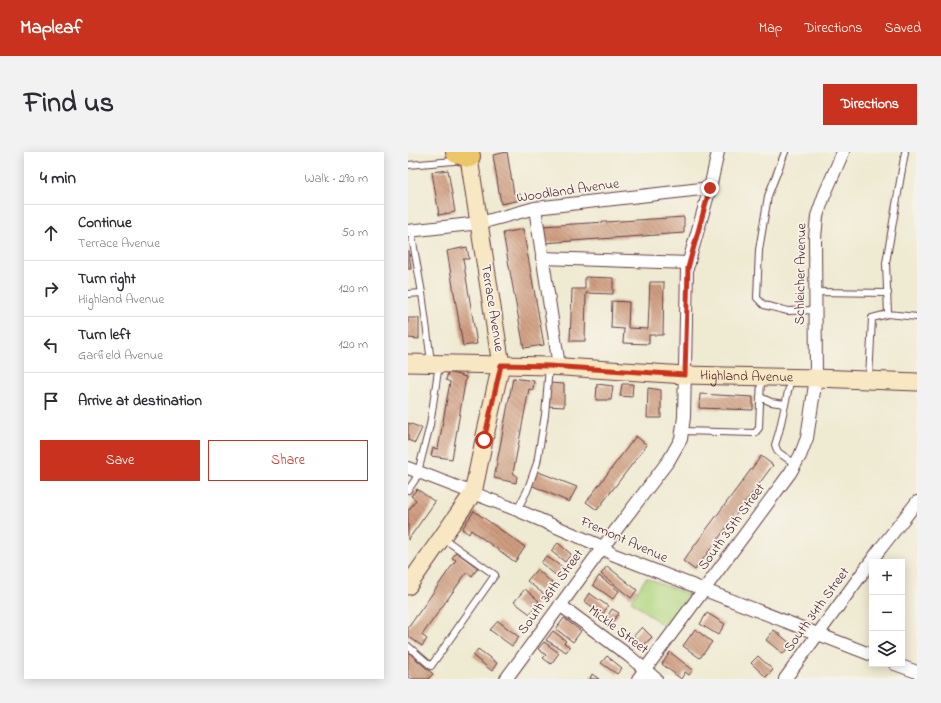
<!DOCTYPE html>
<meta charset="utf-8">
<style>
:root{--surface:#fff;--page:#f2f2f3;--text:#2b2b33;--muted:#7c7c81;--line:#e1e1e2;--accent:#c8321e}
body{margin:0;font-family:"Indie Flower",sans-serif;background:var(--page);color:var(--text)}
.controls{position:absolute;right:12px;bottom:12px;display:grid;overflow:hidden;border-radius:0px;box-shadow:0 2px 10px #0003}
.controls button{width:36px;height:36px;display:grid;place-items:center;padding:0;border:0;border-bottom:1px solid var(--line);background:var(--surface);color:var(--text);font:20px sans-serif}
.stop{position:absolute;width:12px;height:12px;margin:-9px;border:3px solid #c8321e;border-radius:50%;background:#fff}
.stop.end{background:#c8321e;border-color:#fff;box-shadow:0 1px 4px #0008}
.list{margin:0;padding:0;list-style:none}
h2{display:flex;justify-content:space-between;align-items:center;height:52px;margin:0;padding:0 16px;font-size:17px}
h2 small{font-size:13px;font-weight:400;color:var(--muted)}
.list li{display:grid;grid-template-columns:26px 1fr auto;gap:12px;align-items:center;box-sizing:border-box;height:56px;padding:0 16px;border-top:1px solid var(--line)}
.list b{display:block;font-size:15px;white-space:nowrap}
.list p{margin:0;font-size:13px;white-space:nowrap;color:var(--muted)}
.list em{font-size:13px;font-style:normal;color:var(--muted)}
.actions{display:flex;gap:8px;padding:12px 16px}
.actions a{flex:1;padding:9px 0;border:1px solid var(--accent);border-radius:0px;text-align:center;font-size:14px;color:var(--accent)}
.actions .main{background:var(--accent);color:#fff}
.icon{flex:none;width:22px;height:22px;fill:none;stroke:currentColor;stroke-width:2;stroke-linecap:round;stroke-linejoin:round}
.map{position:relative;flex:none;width:509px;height:527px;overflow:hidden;border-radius:0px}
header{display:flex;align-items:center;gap:24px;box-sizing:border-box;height:56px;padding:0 20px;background:var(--accent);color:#fff}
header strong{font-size:19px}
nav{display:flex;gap:22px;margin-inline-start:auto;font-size:14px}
.intro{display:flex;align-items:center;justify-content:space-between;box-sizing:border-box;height:96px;padding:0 24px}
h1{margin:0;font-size:28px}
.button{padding:10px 18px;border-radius:0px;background:var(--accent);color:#fff;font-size:14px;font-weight:700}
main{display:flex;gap:24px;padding:0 24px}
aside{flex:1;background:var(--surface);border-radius:0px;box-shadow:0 2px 10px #0003}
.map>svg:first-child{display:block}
.pitch{fill:#b0d67f;stroke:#7d7a55}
.building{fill:url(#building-back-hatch)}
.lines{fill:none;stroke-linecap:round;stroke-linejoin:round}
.lane-casing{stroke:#633d44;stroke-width:8}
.street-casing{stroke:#633d44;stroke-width:14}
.secondary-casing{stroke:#633d44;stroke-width:19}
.highway-casing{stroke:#633d44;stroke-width:24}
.lane{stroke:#fff;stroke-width:6}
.street{stroke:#fff;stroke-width:12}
.secondary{stroke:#f7e8c3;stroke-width:17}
.highway{stroke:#ecc669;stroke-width:22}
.route{stroke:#c8321e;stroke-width:5}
.labels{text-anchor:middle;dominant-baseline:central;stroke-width:3.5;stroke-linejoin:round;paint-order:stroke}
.street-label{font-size:14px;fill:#4a1f2b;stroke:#f7f3e8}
</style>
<header>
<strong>Mapleaf</strong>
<nav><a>Map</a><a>Directions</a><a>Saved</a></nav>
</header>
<div class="intro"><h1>Find us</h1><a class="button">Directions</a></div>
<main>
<aside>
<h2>4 min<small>Walk · 290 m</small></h2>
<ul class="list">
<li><svg class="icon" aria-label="ahead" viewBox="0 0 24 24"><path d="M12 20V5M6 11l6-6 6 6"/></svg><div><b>Continue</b><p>Terrace Avenue</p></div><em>50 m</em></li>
<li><svg class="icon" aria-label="right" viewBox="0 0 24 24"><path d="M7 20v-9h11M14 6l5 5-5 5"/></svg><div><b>Turn right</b><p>Highland Avenue</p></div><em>120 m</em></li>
<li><svg class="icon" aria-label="left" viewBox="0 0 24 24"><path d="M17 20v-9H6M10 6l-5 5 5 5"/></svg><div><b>Turn left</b><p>Garfield Avenue</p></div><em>120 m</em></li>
<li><svg class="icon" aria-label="arrive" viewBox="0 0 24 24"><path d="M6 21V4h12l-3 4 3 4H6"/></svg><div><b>Arrive at destination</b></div></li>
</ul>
<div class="actions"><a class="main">Save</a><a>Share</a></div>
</aside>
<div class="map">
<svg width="509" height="527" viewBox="0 0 509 527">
<defs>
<pattern id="building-back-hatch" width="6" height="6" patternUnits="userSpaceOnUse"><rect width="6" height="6" fill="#cf9d80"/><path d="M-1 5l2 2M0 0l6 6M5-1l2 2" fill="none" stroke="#aa7f69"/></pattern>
</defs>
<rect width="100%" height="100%" fill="#f7f3e8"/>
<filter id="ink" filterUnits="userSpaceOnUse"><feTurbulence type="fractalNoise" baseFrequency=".025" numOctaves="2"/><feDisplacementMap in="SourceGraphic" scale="8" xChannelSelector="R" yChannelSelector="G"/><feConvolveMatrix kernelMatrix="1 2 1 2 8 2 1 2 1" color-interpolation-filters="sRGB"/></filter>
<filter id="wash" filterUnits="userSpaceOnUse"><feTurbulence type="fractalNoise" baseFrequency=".012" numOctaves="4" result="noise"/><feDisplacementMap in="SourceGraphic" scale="16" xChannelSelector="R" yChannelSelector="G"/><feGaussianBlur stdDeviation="0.9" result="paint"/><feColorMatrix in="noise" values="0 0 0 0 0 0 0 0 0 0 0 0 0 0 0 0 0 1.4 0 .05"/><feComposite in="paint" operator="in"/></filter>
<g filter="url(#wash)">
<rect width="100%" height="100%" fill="#efead2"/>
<path class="pitch" d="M238 426 282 443 257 475 223 449Z"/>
<g id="blocks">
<g class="building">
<path d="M99 0 106 42H112L113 48 93 52 85 3Z"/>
<path d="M40 18 47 60 31 63 24 20Z"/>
<path d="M276 65V81L136 91 134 74Z"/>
<path d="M115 77 136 193 116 196 95 81Z"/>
<path d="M59 95 61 107H55L69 192 55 194 39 99Z"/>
<path d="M0 99H1L3 117H0Z"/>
<path d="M177 125 205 126V142L178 141 177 189H162L164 137H177Z"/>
<path d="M242 130H256L255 183H241V192L215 191 216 177 203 176 204 149 221 150 220 176 240 177Z"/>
<path d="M0 166H11V187L0 186Z"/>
<path d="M40 220 58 225 44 307 23 304 25 296 30 297 42 230 38 228Z"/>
<path d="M105 226 126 229 125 238 121 237 105 321 109 324 108 331 86 326Z"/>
<path d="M141 231 156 232V255L139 254Z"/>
<path d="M189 232 205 234 203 248H188Z"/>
<path d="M214 232H225L224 245 212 244Z"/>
<path d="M240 236 253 238V266H239Z"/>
<path d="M292 242 345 245V258L291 256Z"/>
<path d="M0 271 14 276 7 291 0 288Z"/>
<path d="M228 284 239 293 189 358 178 350Z"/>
<path d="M353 304 365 313 287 418 275 409Z"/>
<path d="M128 319 169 335 161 350 123 333Z"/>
<path d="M9 337 27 350 0 388V359L8 348 3 344Z"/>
<path d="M66 359 117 395 107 410 63 378 61 382 54 377Z"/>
<path d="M150 391 163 402 157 410 143 399Z"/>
<path d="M48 400 70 416 64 424 59 420 14 483 19 487 14 494 0 484V476L48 408 44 406Z"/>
<path d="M138 404 157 417 150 425 133 411Z"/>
<path d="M199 414 229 438 223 446 193 422Z"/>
<path d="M129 417 145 432 137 443 119 429Z"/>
<path d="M191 424 211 439 205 447 185 433Z"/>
<path d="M117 437 131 449 122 462 106 450Z"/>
<path d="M181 441 200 454 195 462 176 449Z"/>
<path d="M204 457 211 461 202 474 196 470Z"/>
<path d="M299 461 317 472 310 483 292 472Z"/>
<path d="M156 466 173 479 165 490 148 477Z"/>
<path d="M90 469 111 485 104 494 82 478Z"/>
<path d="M234 475 244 485 232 497 222 488Z"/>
<path d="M287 477 304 490 292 506 275 494Z"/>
<path d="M366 478 383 492 375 502 358 488Z"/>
<path d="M145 479 158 489 156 491 162 495 158 500 138 488Z"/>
<path d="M136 490 151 501 143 512 135 506 138 503 130 497Z"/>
<path d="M70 497 89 511 84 519 65 504Z"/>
<path d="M0 500 25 522 20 527H2L0 525Z"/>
<path d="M262 500 285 518 281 523 277 520 273 527 254 512Z"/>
<path d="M199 504 214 516 209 522 193 511Z"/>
<path d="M350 504 365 518 358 525 343 511Z"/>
<path d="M184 522 191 527H182Z"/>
</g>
</g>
</g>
<g filter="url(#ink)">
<use href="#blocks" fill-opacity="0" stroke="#633d44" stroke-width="1"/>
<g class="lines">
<defs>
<g id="lane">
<path d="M377 0 360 44 351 98 349 146 356 153 380 159 407 158"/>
<path d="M497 0 478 111 480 162 509 165"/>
<path d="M0 13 46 9 52 7"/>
<path d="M3 79 14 141 23 210"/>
<path d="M407 140 480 141"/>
<path d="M0 142 14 141"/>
<path d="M383 226 371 280 367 293 370 300 387 312"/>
<path d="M461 227 464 166 480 162"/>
<path d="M352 245 363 250 377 252"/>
<path d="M274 279 347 281 351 276 353 226"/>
<path d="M0 338 7 328 10 320 22 273 31 212"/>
<path d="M109 358 119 339 129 311 137 263 141 215"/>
<path d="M0 494 23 514 87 423 35 386"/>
</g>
<g id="street">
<path d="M127 56 151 214"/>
<path d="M0 79 72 71 127 56 302 36"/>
<path d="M134 106 281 111"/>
<path d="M0 316 109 358 195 395 204 402 464 503"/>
<path d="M152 453 221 504 248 527"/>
<path d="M487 512 509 520"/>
<path d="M98 527 195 395 261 308 273 287 276 265 279 116 302 36 310 0"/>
<path d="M230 527 382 321 392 304 399 286 408 226 407 86 409 64 416 44 435 0"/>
<path d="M377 527 472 397 509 350"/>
</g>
<g id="secondary">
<path id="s1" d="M0 211 141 214 277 223 408 226 509 230"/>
<path d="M0 434 65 341 76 288 93 213 60 0"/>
</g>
<path id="highway" d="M49 0 61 4"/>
</defs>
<use href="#lane" class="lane-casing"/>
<use href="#street" class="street-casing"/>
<use href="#secondary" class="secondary-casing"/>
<use href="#highway" class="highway-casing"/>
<use href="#lane" class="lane"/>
<use href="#street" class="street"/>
<use href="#secondary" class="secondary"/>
<use href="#highway" class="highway"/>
</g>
</g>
<g class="lines" filter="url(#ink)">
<path class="route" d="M76 288 93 213 141 214 277 223 280 116 302 36"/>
</g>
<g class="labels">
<g class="street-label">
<text transform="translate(160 39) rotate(-8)">Woodland Avenue</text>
<text transform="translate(393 122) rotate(-89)">Schleicher Avenue</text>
<text transform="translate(84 156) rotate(81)">Terrace Avenue</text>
<text stroke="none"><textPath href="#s1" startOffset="339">Highland Avenue</textPath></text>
<text transform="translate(324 375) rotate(-54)">South 35th Street</text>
<text transform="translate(216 388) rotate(24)">Fremont Avenue</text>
<text transform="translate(143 440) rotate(-54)">South 36th Street</text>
<text transform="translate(409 458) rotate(-54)">South 34th Street</text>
<text transform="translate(210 478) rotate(37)">Mickle Street</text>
</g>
</g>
</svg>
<div class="controls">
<button>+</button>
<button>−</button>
<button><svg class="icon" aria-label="layers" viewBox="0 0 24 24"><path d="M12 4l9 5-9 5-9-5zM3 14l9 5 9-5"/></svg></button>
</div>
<div class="stop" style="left:76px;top:288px"></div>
<div class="stop end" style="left:302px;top:36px"></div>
</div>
</main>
